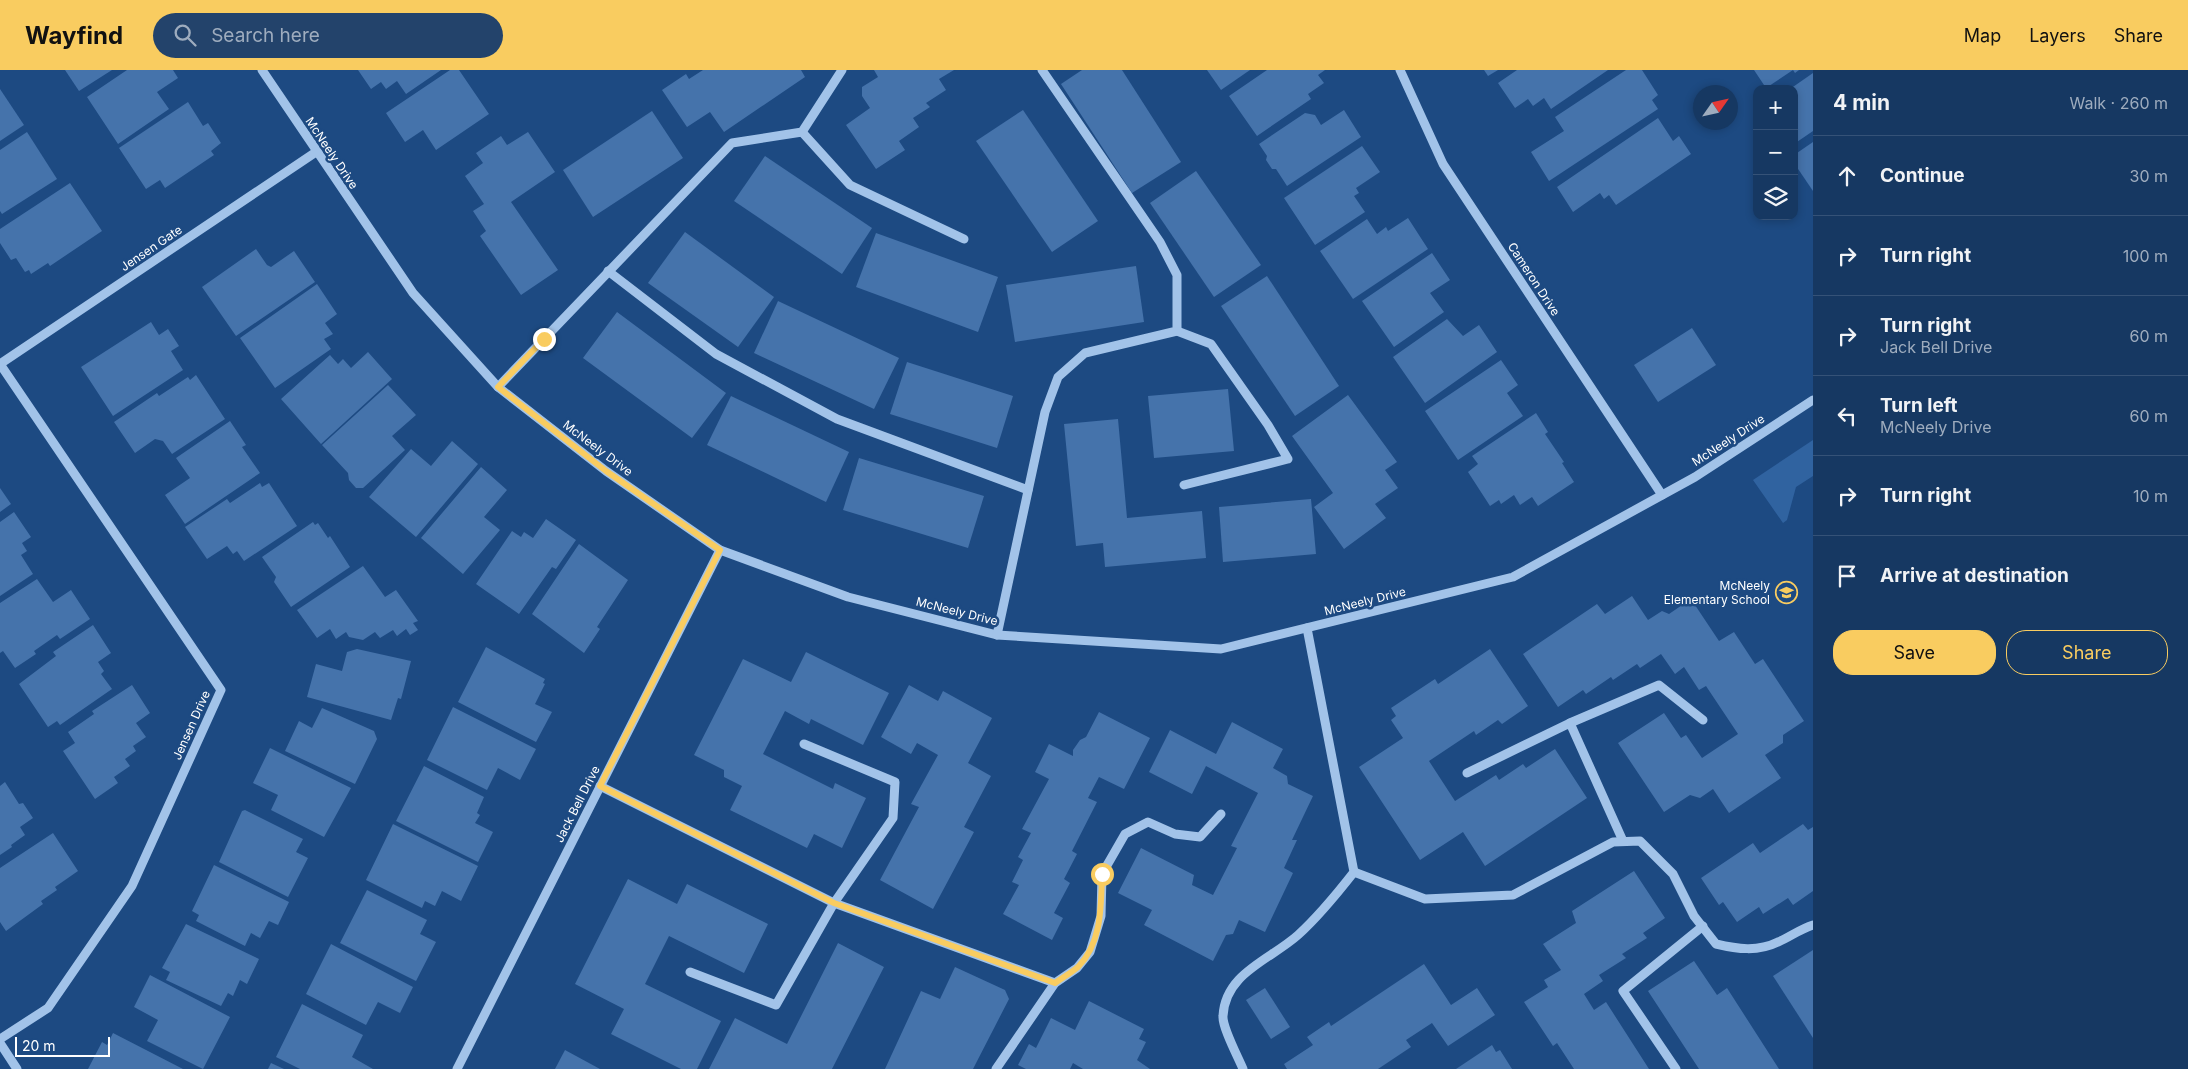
<!DOCTYPE html>
<meta charset="utf-8">
<style>
:root{--surface:#163862;--page:#23436b;--text:#f1f3f6;--muted:#9eacbe;--line:#355277;--accent:#f9cc60}
body{margin:0;font-family:Inter,sans-serif;background:var(--page);color:var(--text)}
.controls{position:absolute;right:15px;top:15px;display:grid;overflow:hidden;border-radius:10px;box-shadow:0 2px 8px #0003}
.controls button{width:45px;height:45px;display:grid;place-items:center;padding:0;border:0;border-bottom:1px solid var(--line);background:var(--surface);color:var(--text);font:25px sans-serif}
.compass{position:absolute;left:1693px;top:15px;width:45px;height:45px;border-radius:50%;background:var(--surface);box-shadow:0 2px 8px #0003;rotate:56deg}
.scale{position:absolute;left:15px;bottom:12px;width:95px;box-sizing:border-box;padding-left:5px;border:2px solid #fff;border-top:0;font-size:14px;line-height:18px;white-space:nowrap;color:#fff;-webkit-text-stroke:4px #1d4a82;paint-order:stroke}
.stop{position:absolute;width:15px;height:15px;margin:-11px;border:4px solid #f9cc60;border-radius:50%;background:#fff}
.stop.end{background:#f9cc60;border-color:#fff;box-shadow:0 1px 5px #0008}
.list{margin:0;padding:0;list-style:none}
h2{display:flex;justify-content:space-between;align-items:center;height:65px;margin:0;padding:0 20px;font-size:21px}
h2 small{font-size:16px;font-weight:400;color:var(--muted)}
.list li{display:grid;grid-template-columns:32px 1fr auto;gap:15px;align-items:center;box-sizing:border-box;height:80px;padding:0 20px;border-top:1px solid var(--line)}
.list b{display:block;font-size:19px;white-space:nowrap}
.list p{margin:0;font-size:16px;white-space:nowrap;color:var(--muted)}
.list em{font-size:16px;font-style:normal;color:var(--muted)}
.actions{display:flex;gap:10px;padding:15px 20px}
.actions a{flex:1;padding:11px 0;border:1px solid var(--accent);border-radius:20px;text-align:center;font-size:18px;color:var(--accent)}
.actions .main{background:var(--accent);color:#111}
.icon{flex:none;width:28px;height:28px;fill:none;stroke:currentColor;stroke-width:2;stroke-linecap:round;stroke-linejoin:round}
.map{position:relative;flex:none;width:1813px;height:999px;overflow:hidden}
header{display:flex;align-items:center;gap:30px;box-sizing:border-box;height:70px;padding:0 25px;background:var(--accent);color:#111}
header strong{font-size:24px}
nav{display:flex;gap:28px;margin-inline-start:auto;font-size:18px}
.search{width:350px;height:45px;background:var(--page);display:flex;align-items:center;gap:12px;box-sizing:border-box;padding:0 18px;border-radius:28px;color:var(--muted);font-size:19px}
main{display:flex}
aside{flex:1;background:var(--surface)}
.map>svg:first-child{display:block}
.green{fill:#3063a0}
.building{fill:#4573ab}
.lines{fill:none;stroke-linecap:round;stroke-linejoin:round}
.minor{stroke:#a2c3e9;stroke-width:9}
.route{stroke:#f9cc60;stroke-width:6}
.labels{text-anchor:middle;dominant-baseline:central;stroke-width:5;stroke-linejoin:round;paint-order:stroke}
.street-label{font-size:12px;fill:#fff;stroke:#1d4a82}
.poi-label{font-size:12px;fill:#fff;stroke:#1d4a82;text-anchor:end}
</style>
<header>
<strong>Wayfind</strong>
<div class="search"><svg class="icon" aria-label="search" viewBox="0 0 24 24"><circle cx="10" cy="10" r="6"/><path d="M15 15l6 6"/></svg>Search here</div>
<nav><a>Map</a><a>Layers</a><a>Share</a></nav>
</header>
<main>
<div class="map">
<svg width="1813" height="999" viewBox="0 0 1813 999">
<rect width="100%" height="100%" fill="#1d4a82"/>
<path class="green" d="M1813 370V406L1796 417 1787 450 1783 453 1753 410Z"/>
<g class="building">
<path d="M65 0H112L79 21Z"/>
<path d="M127 0H173L178 8 157 22 169 39 118 74 87 27Z"/>
<path d="M358 0H441L406 24 397 11 386 19 381 12 371 19Z"/>
<path d="M450 0H459L489 44 436 80 423 60 405 72 386 43Z"/>
<path d="M703 0H801L805 7 724 62 710 42 687 57 662 20 686 4 689 9Z"/>
<path d="M874 0H954L939 9 946 20 926 33 930 37 913 48 919 57 899 71 905 80 876 99 846 55 870 38 862 26V17L878 7Z"/>
<path d="M1082 0H1122L1181 92 1132 123 1061 14Z"/>
<path d="M1207 0H1250L1221 20Z"/>
<path d="M1267 0H1325L1318 5 1324 13 1308 24 1311 29 1257 66 1229 26Z"/>
<path d="M1484 0H1498L1488 6Z"/>
<path d="M1517 0H1608L1551 39 1544 28 1533 36 1528 29 1515 38 1498 13Z"/>
<path d="M1626 0H1642L1658 25 1652 30 1658 39 1549 111 1531 82 1564 61 1555 47Z"/>
<path d="M1754 0H1799L1795 3 1793 0 1766 18Z"/>
<path d="M1813 3V61L1794 74V19H1790Z"/>
<path d="M0 19 24 55 0 71Z"/>
<path d="M188 32 203 56 208 53 221 73 211 81 214 85 165 118 160 110 146 119 119 78Z"/>
<path d="M1023 40 1098 151 1052 182 976 71Z"/>
<path d="M1344 40 1361 67 1287 116 1276 99H1272L1266 90 1267 86 1259 74 1305 43 1315 45 1321 55Z"/>
<path d="M652 41 683 88 593 147 563 100Z"/>
<path d="M1658 48 1673 71 1679 66 1691 84 1616 135 1609 125 1604 129 1600 123 1573 142 1557 117Z"/>
<path d="M27 62 57 109 2 144 0 141V80Z"/>
<path d="M528 62 555 102 511 132 558 200 521 225 480 166 486 161 473 141 484 134 465 106 483 93 476 83 501 66 507 75Z"/>
<path d="M1813 72V121L1794 93V85Z"/>
<path d="M1362 76 1380 102 1356 118 1359 123 1354 126 1365 142 1315 175 1284 128Z"/>
<path d="M765 86 872 158 842 204 734 131Z"/>
<path d="M1196 101 1261 195 1214 227 1150 133Z"/>
<path d="M70 113 102 161 50 196 48 193 31 204 29 200 25 202 16 188 11 190 0 173V159Z"/>
<path d="M1408 148 1428 179 1353 229 1320 181 1367 149 1377 164 1386 157 1388 161Z"/>
<path d="M685 162 774 227 738 277 648 213Z"/>
<path d="M876 163 998 207 978 262 856 217Z"/>
<path d="M256 179 267 195 271 197 294 181 315 212 236 266 202 217Z"/>
<path d="M1432 183 1450 210 1430 223 1444 242 1394 277 1362 231Z"/>
<path d="M1136 196 1144 252 1015 272 1006 215Z"/>
<path d="M1267 206 1339 316 1295 346 1221 236Z"/>
<path d="M317 214 337 244 325 253 333 264 324 269 331 279 275 318 240 268Z"/>
<path d="M778 231 899 288 874 339 754 283Z"/>
<path d="M617 242 726 323 692 368 583 288Z"/>
<path d="M1447 249 1463 266 1479 255 1497 282 1425 333 1393 287Z"/>
<path d="M151 252 159 265 168 259 179 276 171 281 183 300 113 346 81 297Z"/>
<path d="M1692 258 1716 295 1658 332 1634 295Z"/>
<path d="M368 282 392 309 321 374 281 329 330 285 338 294 343 289 351 298Z"/>
<path d="M1501 290 1518 315 1507 323 1523 346 1458 390 1425 341Z"/>
<path d="M907 292 1013 326 997 378 890 344Z"/>
<path d="M196 305 225 349 172 384 163 371 155 369 135 383 114 352 157 323 159 326 188 307 190 310Z"/>
<path d="M388 315 416 345 392 366 405 380 363 418H356L349 410 348 403 322 375Z"/>
<path d="M1228 319 1234 381 1154 388 1148 326Z"/>
<path d="M1348 325 1397 392 1385 400 1398 418 1375 434 1386 448 1344 479 1314 437 1333 423 1292 366Z"/>
<path d="M731 326 849 382 826 432 707 375Z"/>
<path d="M1536 343 1548 362 1545 364 1564 392 1562 393 1574 412 1538 436 1532 427 1520 435 1514 425 1501 434 1499 430 1490 436 1468 402 1478 394 1472 386Z"/>
<path d="M1118 349 1127 448 1202 441 1206 488 1105 497 1103 473 1076 476 1064 354Z"/>
<path d="M230 351 246 375 242 377 260 403 185 454 165 425 190 408 176 388Z"/>
<path d="M452 371 478 394 416 467 369 427 411 379 431 396Z"/>
<path d="M859 388 984 426 968 478 843 440Z"/>
<path d="M481 397 507 420 484 447 500 460 463 504 421 468Z"/>
<path d="M260 413 262 417 269 413 297 456 244 491 237 481 233 484 227 476 207 489 185 457 227 429 230 433Z"/>
<path d="M0 418 11 434 0 442Z"/>
<path d="M1311 429 1316 484 1223 492 1219 437Z"/>
<path d="M14 442 31 467 22 473 27 481 21 485 33 504 0 526V452Z"/>
<path d="M546 449 576 470 556 499 552 497 519 544 476 514 512 461 521 467 524 462 533 468Z"/>
<path d="M313 452 315 455 318 453 328 468 330 466 350 497 291 537 274 512 276 507 262 487Z"/>
<path d="M579 474 628 510 597 557 600 559 584 583 532 544Z"/>
<path d="M363 496 385 527 396 520 418 551 413 553 418 560 410 565 406 559 397 566 393 560 380 568 375 562 363 570 349 567 346 562 336 569 330 559 317 568 297 540Z"/>
<path d="M37 509 53 532 71 520 90 549 60 569 57 565 34 581 36 584 15 598 3 581 0 583V533Z"/>
<path d="M1632 526 1648 550 1662 541 1669 544 1691 529 1719 571 1734 562 1755 594 1763 589 1804 651 1783 665V673L1765 685 1781 708 1729 743 1713 719 1700 728 1690 725 1664 742 1618 673 1664 643 1681 668 1686 665 1702 688 1738 664 1706 616 1699 620 1684 597 1675 604 1661 584 1640 598 1637 594 1613 610 1611 607 1586 624 1583 620 1558 637 1523 584 1597 534 1605 544Z"/>
<path d="M93 555 111 583 98 592 104 601 101 604 112 619 60 655 57 651 48 657 19 614 56 586 53 582Z"/>
<path d="M486 577 545 609 543 613 545 614 535 634 552 642 536 672 458 632Z"/>
<path d="M357 579 411 591 401 629 398 628 391 650 307 627 316 594 342 601 347 582Z"/>
<path d="M1490 579 1528 636 1502 654 1498 650 1476 665 1474 661 1429 691 1455 731 1496 705 1499 710 1523 694 1526 698 1555 679 1587 728 1485 796 1463 762 1420 790 1359 697 1403 668 1391 650 1396 646 1391 638 1435 609 1438 614Z"/>
<path d="M806 582 889 623 863 675 811 649 809 654 785 641 763 684 833 719 835 713 866 728 842 778 814 764 807 778 730 740 742 716 724 707V700L694 685 743 589 791 612Z"/>
<path d="M132 615 150 643 136 653 146 667 133 676 136 681 125 689 130 696 114 707 118 713 95 729 63 681 75 673 68 662 94 644 92 641Z"/>
<path d="M909 615 938 631 943 621 992 648 968 693 991 706 964 757 974 762 933 839 880 810 919 737 911 734 938 685 917 673 911 684 881 667Z"/>
<path d="M453 637 536 679 520 710 498 698 487 720 427 690Z"/>
<path d="M322 638 374 661 377 669 355 714 285 681 299 651 312 658Z"/>
<path d="M1099 642 1150 668 1124 719 1099 707 1088 728 1097 732 1072 781 1077 784 1064 809 1070 813 1054 843 1063 848 1052 870 1003 844 1019 815 1012 812 1023 790 1018 787 1031 763 1022 759 1049 709 1035 702 1049 674 1073 686V680L1080 670 1086 667Z"/>
<path d="M1232 652 1283 679 1273 698 1287 706 1288 714 1313 726 1292 770H1297L1284 798 1293 803 1265 862 1239 850 1233 864 1226 865 1213 891 1144 855 1152 840 1118 823 1141 778 1194 805 1192 815 1213 825 1237 778 1231 776 1258 723 1206 696 1192 724 1149 702 1170 660 1216 684Z"/>
<path d="M270 678 351 718 324 767 271 740 278 725 253 713Z"/>
<path d="M424 696 484 727 477 743 480 745 475 753 493 762 478 792 396 751Z"/>
<path d="M5 712 19 734 23 733 33 748 20 757 25 765 11 775 12 777 0 785V716Z"/>
<path d="M245 740 303 769 296 782 308 788 288 827 219 792 242 741Z"/>
<path d="M393 754 478 796 461 831 442 821 435 836 425 831 422 838 366 810Z"/>
<path d="M1803 754 1808 760 1813 757V821L1793 835 1788 828 1763 844 1759 837 1737 852 1723 832 1719 835 1701 808 1753 773 1760 783Z"/>
<path d="M53 763 78 801 55 817 57 820 41 831 43 834 6 861 0 852V798Z"/>
<path d="M214 795 289 832 278 855 269 851 260 868 251 863 245 876 196 851 199 845 192 841Z"/>
<path d="M1634 801 1665 848 1643 863 1647 868 1622 884 1626 888 1599 905 1603 911 1584 924 1594 940 1606 932 1649 999H1574L1557 973 1553 976 1524 932 1548 917 1544 910 1561 900 1543 874 1576 853 1572 841Z"/>
<path d="M628 809 677 834 687 814 768 854 744 903 669 866 645 914 721 951 697 999H681L611 964 624 939 575 914Z"/>
<path d="M367 820 427 850 420 864 436 872 416 911 340 873Z"/>
<path d="M186 854 259 889 247 914 240 910 233 926 228 923 221 936 166 910 170 902 162 898Z"/>
<path d="M838 873 884 897 832 999H709L735 948 787 974Z"/>
<path d="M331 874 413 917 400 943 378 932 366 955 306 924Z"/>
<path d="M1813 880V968L1773 906Z"/>
<path d="M1694 891 1717 925 1727 918 1779 999H1699L1648 921Z"/>
<path d="M1424 894 1451 935 1477 918 1495 945 1448 976 1432 953 1406 970 1411 977 1378 999H1287L1284 994 1313 975 1307 967 1329 952 1331 956Z"/>
<path d="M955 897 1005 920 1009 929 973 999H885L921 921 940 929Z"/>
<path d="M150 905 230 947 203 999 147 971 158 950 134 937Z"/>
<path d="M1265 918 1290 957 1271 969 1246 930Z"/>
<path d="M1089 931 1144 959 1139 969 1146 972 1137 990 1150 999H1083L1073 993 1070 999H1026L1018 995 1029 974 1036 978 1051 948 1075 960Z"/>
<path d="M302 934 363 965 352 987 373 999H300L276 987Z"/>
<path d="M113 963 183 999H88L102 972 107 975Z"/>
<path d="M1492 975 1496 982 1500 980 1512 999H1456Z"/>
<path d="M565 980 600 999H555Z"/>
<path d="M271 993 284 999H268Z"/>
</g>
<g class="lines">
<g class="minor">
<path d="M262 0 413 223 498 317 606 401 720 480 848 527 997 565 1221 579 1513 507 1695 407 1813 330"/>
<path d="M1400 0 1443 94 1662 425"/>
<path d="M802 62 850 115 964 169"/>
<path d="M608 201 716 284 837 349 1028 420"/>
<path d="M1177 261 1211 274 1268 355 1288 389 1184 415"/>
<path d="M0 294 221 620 132 816 48 938 0 969"/>
<path d="M0 294 316 82"/>
<path d="M498 317 732 73 802 62 842 0"/>
<path d="M997 565 1045 342 1058 307 1085 283 1177 261V205L1160 172 1042 0"/>
<path d="M1570 653 1659 615 1703 650"/>
<path d="M1467 703 1570 653 1623 771"/>
<path d="M600 716 834 833 1055 913"/>
<path d="M1354 802 1425 829 1513 825 1613 772 1640 771 1673 804 1694 846 1716 874C1737 879 1758 882 1778 872 1790 867 1800 859 1813 855"/>
<path d="M690 902 776 935 834 833 893 748 895 712 804 674"/>
<path d="M0 973 17 999"/>
<path d="M457 999 720 480"/>
<path d="M996 999 1055 913 1077 898 1090 882 1101 846 1102 804 1125 764 1148 752 1175 764 1200 767 1221 744"/>
<path d="M1243 999C1238 987 1222 957 1223 946 1225 903 1270 890 1298 865 1319 846 1336 825 1354 802L1307 558"/>
<path d="M1676 999 1623 921 1703 856"/>
</g>
</g>
<g class="lines">
<path class="route" d="M544 269 498 317 606 401 720 480 600 716 834 833 1055 913C1062 908 1071 903 1078 897 1102 873 1101 836 1102 804"/>
</g>
<defs>
<symbol id="school-ring" viewBox="-11 -11 22 22"><circle r="9.5" fill="#1d4a82" stroke="#f9cc60" stroke-width="1.5"/><path d="M0-5L7-2L0 1L-7-2ZM-4 1L0 2.5L4 1V4Q0 6-4 4Z" fill="#f9cc60"/></symbol>
</defs>
<g fill-rule="evenodd">
<use href="#school-ring" x="1774" y="510" width="25" height="25"/>
</g>
<g class="labels">
<g class="street-label">
<text transform="translate(332 83) rotate(56)">McNeely Drive</text>
<text transform="translate(151 178) rotate(-34)">Jensen Gate</text>
<text transform="translate(1534 209) rotate(57)">Cameron Drive</text>
<text transform="translate(1728 370) rotate(-33)">McNeely Drive</text>
<text transform="translate(598 378) rotate(37)">McNeely Drive</text>
<text transform="translate(1365 531) rotate(-14)">McNeely Drive</text>
<text transform="translate(957 541) rotate(14)">McNeely Drive</text>
<text transform="translate(191 655) rotate(-66)">Jensen Drive</text>
<text transform="translate(577 734) rotate(-63)">Jack Bell Drive</text>
</g>
<g class="poi-label">
<text x="1770" y="515">McNeely<tspan x="1770" dy="14">Elementary School</tspan></text>
</g>
</g>
</svg>
<div class="controls">
<button>+</button>
<button>−</button>
<button><svg class="icon" aria-label="layers" viewBox="0 0 24 24"><path d="M12 4l9 5-9 5-9-5zM3 14l9 5 9-5"/></svg></button>
</div>
<svg class="compass" viewBox="-18 -18 36 36"><path d="M0-13l5 13h-10z" fill="#e53935"/><path d="M0 13l5-13h-10z" fill="#9eacbe"/></svg>
<div class="scale">20 m</div>
<div class="stop" style="left:1102px;top:804px"></div>
<div class="stop end" style="left:544px;top:269px"></div>
</div>
<aside>
<h2>4 min<small>Walk · 260 m</small></h2>
<ul class="list">
<li><svg class="icon" aria-label="ahead" viewBox="0 0 24 24"><path d="M12 20V5M6 11l6-6 6 6"/></svg><div><b>Continue</b></div><em>30 m</em></li>
<li><svg class="icon" aria-label="right" viewBox="0 0 24 24"><path d="M7 20v-9h11M14 6l5 5-5 5"/></svg><div><b>Turn right</b></div><em>100 m</em></li>
<li><svg class="icon" aria-label="right" viewBox="0 0 24 24"><path d="M7 20v-9h11M14 6l5 5-5 5"/></svg><div><b>Turn right</b><p>Jack Bell Drive</p></div><em>60 m</em></li>
<li><svg class="icon" aria-label="left" viewBox="0 0 24 24"><path d="M17 20v-9H6M10 6l-5 5 5 5"/></svg><div><b>Turn left</b><p>McNeely Drive</p></div><em>60 m</em></li>
<li><svg class="icon" aria-label="right" viewBox="0 0 24 24"><path d="M7 20v-9h11M14 6l5 5-5 5"/></svg><div><b>Turn right</b></div><em>10 m</em></li>
<li><svg class="icon" aria-label="arrive" viewBox="0 0 24 24"><path d="M6 21V4h12l-3 4 3 4H6"/></svg><div><b>Arrive at destination</b></div></li>
</ul>
<div class="actions"><a class="main">Save</a><a>Share</a></div>
</aside>
</main>
